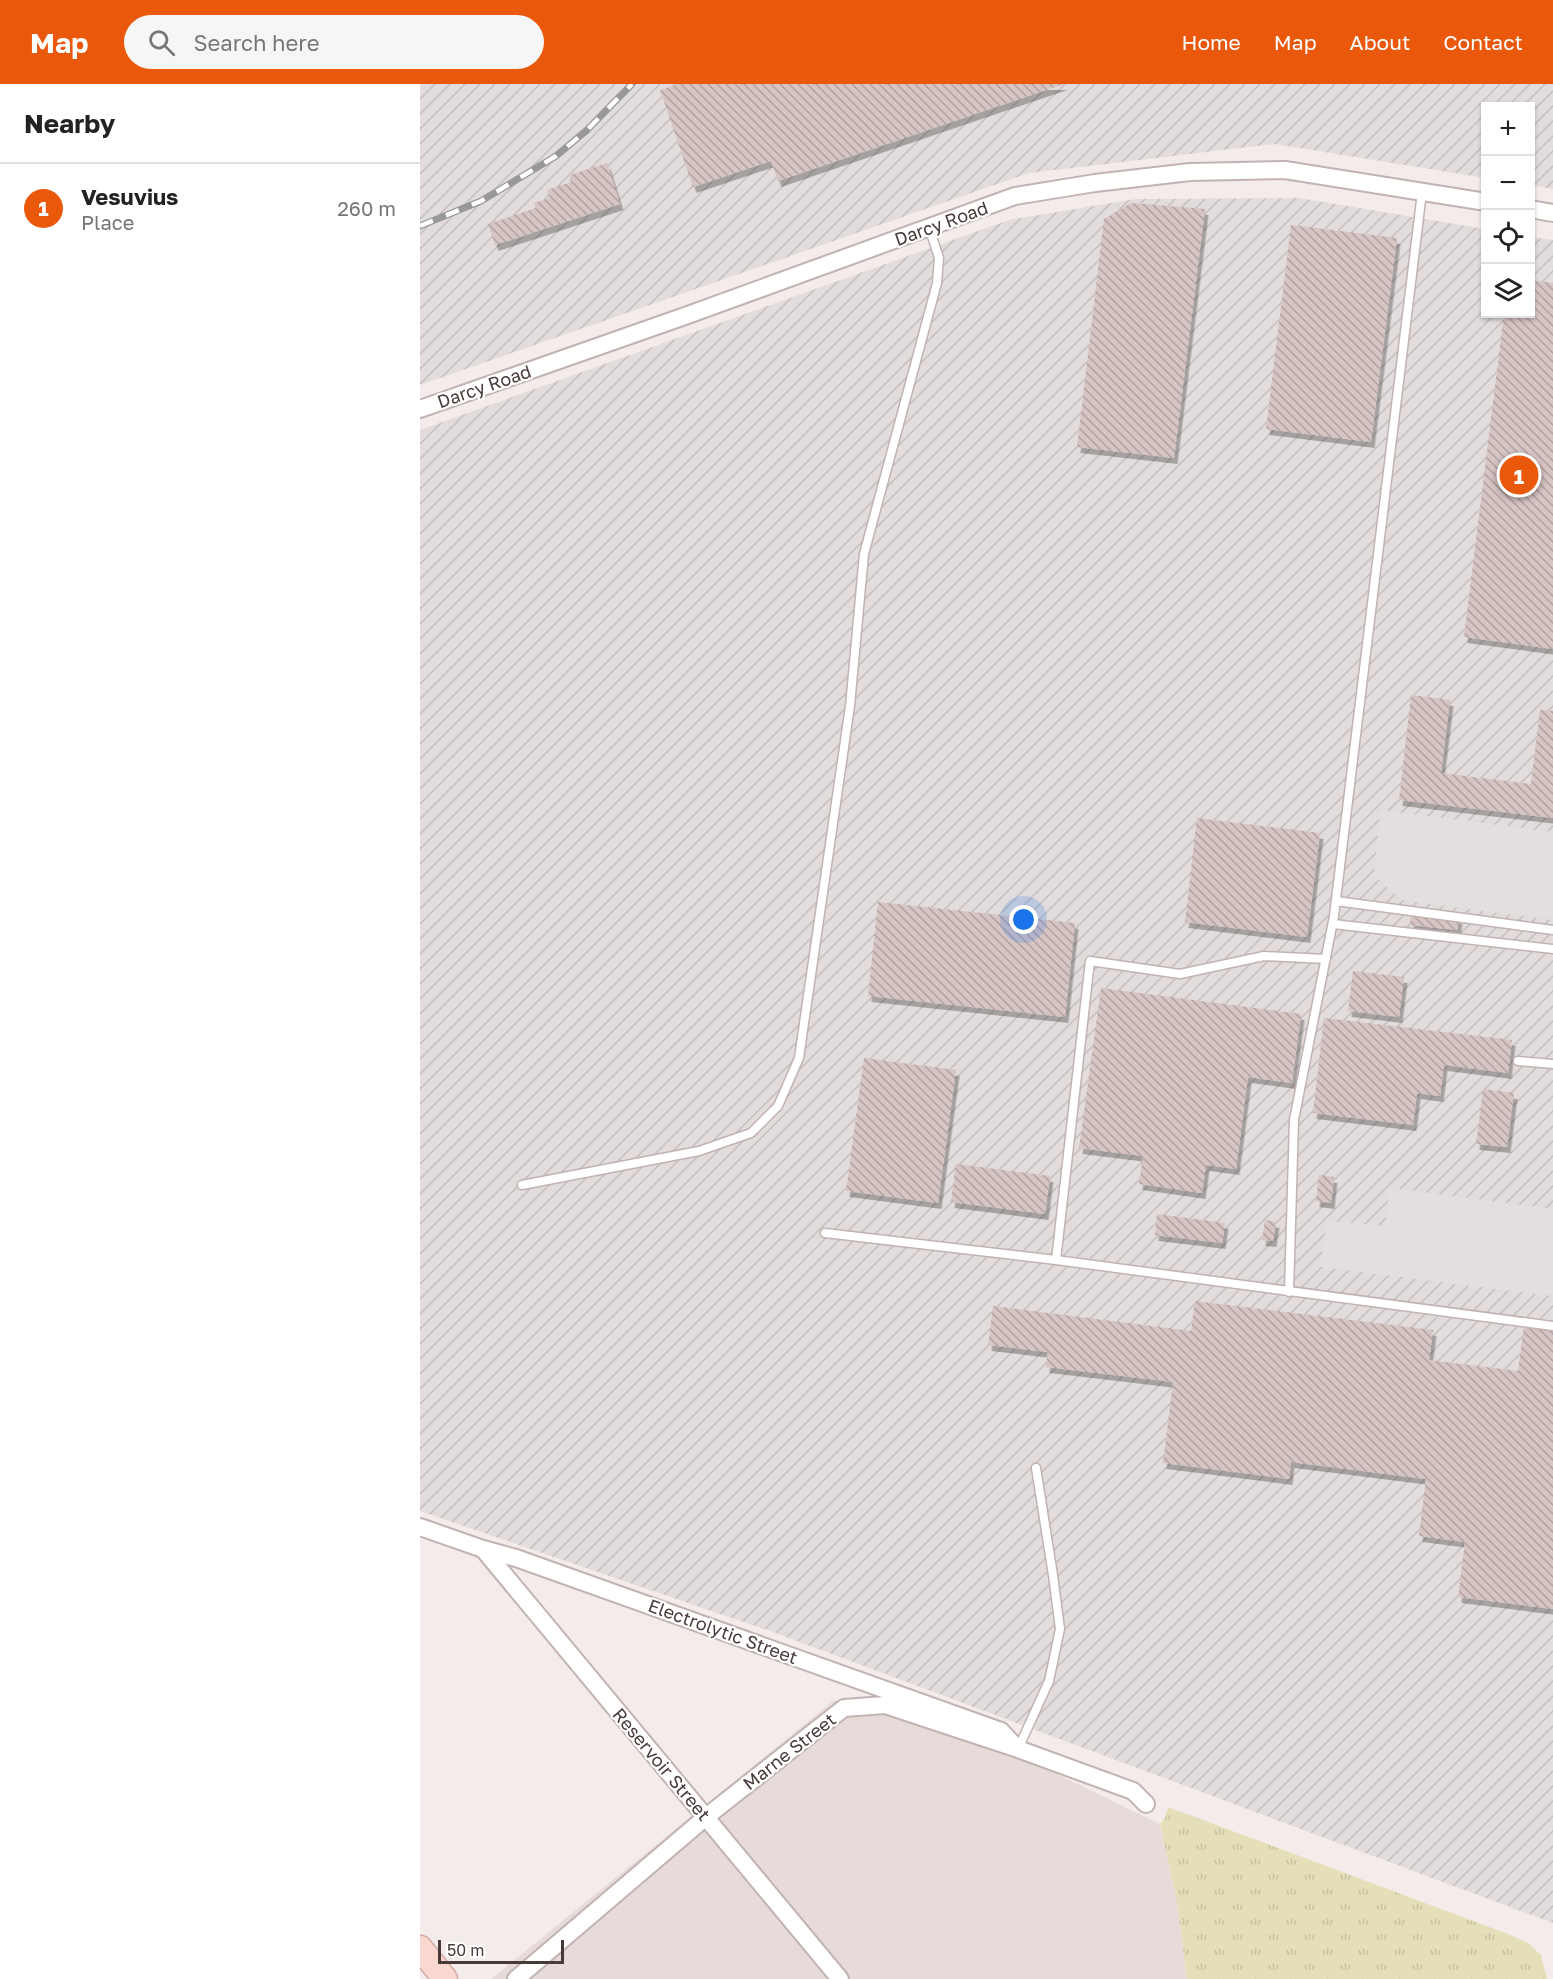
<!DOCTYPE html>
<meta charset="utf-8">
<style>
:root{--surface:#fff;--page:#f6f6f6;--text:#222;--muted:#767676;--line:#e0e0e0;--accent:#ea580c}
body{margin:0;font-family:"Golos Text",sans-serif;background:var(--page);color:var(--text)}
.controls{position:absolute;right:18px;top:18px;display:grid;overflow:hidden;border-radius:0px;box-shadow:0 2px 4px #0004}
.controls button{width:54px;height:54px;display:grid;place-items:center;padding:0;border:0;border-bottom:2px solid var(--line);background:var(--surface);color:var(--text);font:30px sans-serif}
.scale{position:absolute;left:18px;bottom:15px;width:126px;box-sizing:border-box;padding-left:6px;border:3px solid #473a39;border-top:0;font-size:16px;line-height:21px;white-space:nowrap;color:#473a39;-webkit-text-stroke:4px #fff;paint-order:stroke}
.you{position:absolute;left:604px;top:836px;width:21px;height:21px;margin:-15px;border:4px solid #fff;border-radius:50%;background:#1a73e8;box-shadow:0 0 0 9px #1a73e833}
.badge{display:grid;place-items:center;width:39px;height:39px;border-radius:50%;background:var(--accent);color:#fff;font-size:20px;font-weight:700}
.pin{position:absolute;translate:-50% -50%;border:3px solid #fff;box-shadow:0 2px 6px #0006}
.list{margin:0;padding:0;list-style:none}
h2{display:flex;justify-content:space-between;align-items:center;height:78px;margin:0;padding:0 24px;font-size:26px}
h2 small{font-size:20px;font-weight:400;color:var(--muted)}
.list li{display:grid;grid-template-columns:39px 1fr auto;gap:18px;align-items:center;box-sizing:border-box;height:90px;padding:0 24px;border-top:2px solid var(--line)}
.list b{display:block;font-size:22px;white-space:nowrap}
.list p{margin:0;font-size:20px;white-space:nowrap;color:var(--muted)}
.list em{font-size:20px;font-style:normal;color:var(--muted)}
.icon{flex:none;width:33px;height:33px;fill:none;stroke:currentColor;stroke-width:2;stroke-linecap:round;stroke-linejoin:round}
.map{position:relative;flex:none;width:1133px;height:1895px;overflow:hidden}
header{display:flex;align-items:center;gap:36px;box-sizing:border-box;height:84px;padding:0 30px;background:var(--accent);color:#fff}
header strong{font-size:28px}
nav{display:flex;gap:33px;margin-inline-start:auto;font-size:21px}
.search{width:420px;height:54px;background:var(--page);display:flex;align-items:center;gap:15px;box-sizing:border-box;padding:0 21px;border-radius:33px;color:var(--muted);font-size:22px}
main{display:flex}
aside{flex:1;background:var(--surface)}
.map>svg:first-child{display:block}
.residential{fill:#e7dbd9}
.industrial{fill:url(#industrial-furrows)}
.park{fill:url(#park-tufts)}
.parking{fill:#e3dfdf}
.building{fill:url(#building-back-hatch);filter:url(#shadow)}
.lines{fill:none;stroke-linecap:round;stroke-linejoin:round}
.service-casing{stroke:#c1b3b1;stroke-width:11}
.minor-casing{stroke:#c1b3b1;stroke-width:20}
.secondary-casing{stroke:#d5aca4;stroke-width:27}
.service{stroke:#fff;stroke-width:8}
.minor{stroke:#fff;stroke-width:16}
.secondary{stroke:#fad8cf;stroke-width:24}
.rail-casing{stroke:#989898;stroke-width:7}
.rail{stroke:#fff;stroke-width:4.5;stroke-dasharray:14;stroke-linecap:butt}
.labels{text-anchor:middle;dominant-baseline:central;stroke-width:4.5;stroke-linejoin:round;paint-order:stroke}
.street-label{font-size:18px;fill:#473a39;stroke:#fff}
</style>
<header>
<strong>Map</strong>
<div class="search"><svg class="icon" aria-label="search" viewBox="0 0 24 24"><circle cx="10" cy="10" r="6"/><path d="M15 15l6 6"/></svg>Search here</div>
<nav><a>Home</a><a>Map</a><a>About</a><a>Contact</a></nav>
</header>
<main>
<aside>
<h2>Nearby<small></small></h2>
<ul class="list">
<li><span class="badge">1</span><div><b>Vesuvius</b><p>Place</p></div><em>260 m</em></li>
</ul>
</aside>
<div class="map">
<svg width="1133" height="1895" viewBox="0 0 1133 1895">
<defs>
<pattern id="industrial-furrows" width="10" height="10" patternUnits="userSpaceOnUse" patternTransform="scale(1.5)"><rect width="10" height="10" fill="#e3dcdc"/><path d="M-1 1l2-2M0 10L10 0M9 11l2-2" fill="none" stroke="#c4bebe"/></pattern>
<pattern id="park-tufts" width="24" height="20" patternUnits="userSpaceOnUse" patternTransform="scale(1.5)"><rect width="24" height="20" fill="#e4dfb8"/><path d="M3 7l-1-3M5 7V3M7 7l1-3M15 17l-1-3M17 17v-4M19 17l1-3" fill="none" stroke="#c5c09f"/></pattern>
<pattern id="building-back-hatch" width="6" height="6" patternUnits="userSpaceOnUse" patternTransform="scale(1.5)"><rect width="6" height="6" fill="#d7c5c4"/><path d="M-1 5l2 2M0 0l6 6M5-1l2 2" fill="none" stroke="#b0a1a0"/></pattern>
<filter id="shadow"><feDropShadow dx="3.5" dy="6" stdDeviation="0" flood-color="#0004"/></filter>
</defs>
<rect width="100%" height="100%" fill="#f4eceb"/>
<path class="residential" d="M478 1613 740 1740 757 1818 767 1895H71L413 1617Z"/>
<g class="industrial">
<path d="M0 0H1133V105L1111 101 1110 22H1066L1065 94 855 60 609 89 0 301Z"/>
<path d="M879 114 1065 145 1066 230H1110L1111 153 1133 156V1839L353 1548 0 1427V346L589 136 716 115Z"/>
</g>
<path class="park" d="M748 1723 1088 1850 1108 1859 1121 1871 1127 1895H767L757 1818 740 1740 745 1734Z"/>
<g class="parking">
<path d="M960 726 1133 748V836L981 816 954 791Z"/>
<path d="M970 1104 1133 1125V1212L900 1183 907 1137 965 1142Z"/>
</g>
<g class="building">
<path d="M258 0H644L358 97 351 77 273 103 240 6Z"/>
<path d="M187 79 200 120 75 161 68 140 116 124 114 119 130 114 127 106 151 98 149 91Z"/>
<path d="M711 119 785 125 754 374 657 363 684 135Z"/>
<path d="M871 141 977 154 951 358 846 345Z"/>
<path d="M1110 196 1133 199V565L1044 553 1084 230H1110Z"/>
<path d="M991 611 1030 616 1021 689 1111 700 1120 626 1133 627V734L979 716Z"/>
<path d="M777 734 900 749 887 853 765 838Z"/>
<path d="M458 818 655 839 645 933 448 912Z"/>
<path d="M991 828 1039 834 1037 846 990 841Z"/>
<path d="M933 887 984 893 979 933 928 927Z"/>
<path d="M681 904 881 930 872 999 828 993 816 1085 786 1081 782 1109 719 1100 723 1072 659 1064Z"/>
<path d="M904 934 1092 956 1088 989 1024 981 1020 1012 997 1009 993 1041 893 1029Z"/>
<path d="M444 974 536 986 518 1119 426 1107Z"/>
<path d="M1063 1005 1094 1009 1087 1063 1056 1060Z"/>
<path d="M536 1080 630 1092 625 1130 531 1118Z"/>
<path d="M899 1091 914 1093 911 1119 896 1117Z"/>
<path d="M737 1130 805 1139 802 1159 735 1151Z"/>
<path d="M845 1136 856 1138 853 1157 842 1156Z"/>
<path d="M775 1217 1013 1246 1009 1276 1098 1287 1104 1243 1133 1246V1525L1038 1513 1045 1458 999 1452 1006 1395 871 1378 869 1395 743 1379 753 1298 626 1283 628 1268 568 1261 573 1222 771 1247Z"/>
</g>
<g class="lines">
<defs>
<g id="service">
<path d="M916 817 1133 846"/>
<path d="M913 840 1133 865"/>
<path d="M1098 977 1133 980"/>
<path d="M102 1101 279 1067 331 1049 358 1022 379 974 430 622 444 470 517 199 519 174 509 143"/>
<path d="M405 1149 636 1176 1133 1242"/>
<path d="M636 1176 670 877 760 890 844 872 906 875"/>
<path d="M869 1208 874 1036 914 832 1002 108"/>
<path d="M598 1665 629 1597 640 1545 633 1491 616 1384"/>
</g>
<g id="minor">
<path d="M1110 125 1133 129"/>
<path d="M0 325 265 232 595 112 675 99 770 88 865 86 1066 118"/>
<path d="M0 1443 63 1465 96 1474 581 1647 596 1663"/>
<path d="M63 1465 420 1895"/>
<path d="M96 1895 286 1733 424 1624 465 1621 598 1665 713 1707 726 1720"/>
</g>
<path id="secondary" d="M0 1864 25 1895"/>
</defs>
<use href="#service" class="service-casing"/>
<use href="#minor" class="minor-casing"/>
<use href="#secondary" class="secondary-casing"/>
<use href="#service" class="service"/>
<use href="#minor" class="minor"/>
<use href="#secondary" class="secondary"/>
<defs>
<path id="rail" d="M0 142 61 117 136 72 167 46 212 0"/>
</defs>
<use href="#rail" class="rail-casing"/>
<use href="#rail" class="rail"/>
</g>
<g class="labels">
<g class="street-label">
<text transform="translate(521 139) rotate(-20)">Darcy Road</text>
<text transform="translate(64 302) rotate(-19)">Darcy Road</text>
<text transform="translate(303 1547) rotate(20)">Electrolytic Street</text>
<text transform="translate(369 1667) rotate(-38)">Marne Street</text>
<text transform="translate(242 1680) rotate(50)">Reservoir Street</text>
</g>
</g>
</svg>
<div class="controls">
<button>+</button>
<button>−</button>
<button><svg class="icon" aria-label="locate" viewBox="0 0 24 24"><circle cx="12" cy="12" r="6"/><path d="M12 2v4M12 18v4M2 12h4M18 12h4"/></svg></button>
<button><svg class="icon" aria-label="layers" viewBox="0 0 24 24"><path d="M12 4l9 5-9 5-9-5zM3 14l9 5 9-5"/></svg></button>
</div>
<div class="scale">50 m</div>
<div class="you"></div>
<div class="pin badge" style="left:1099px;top:391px">1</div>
</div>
</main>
